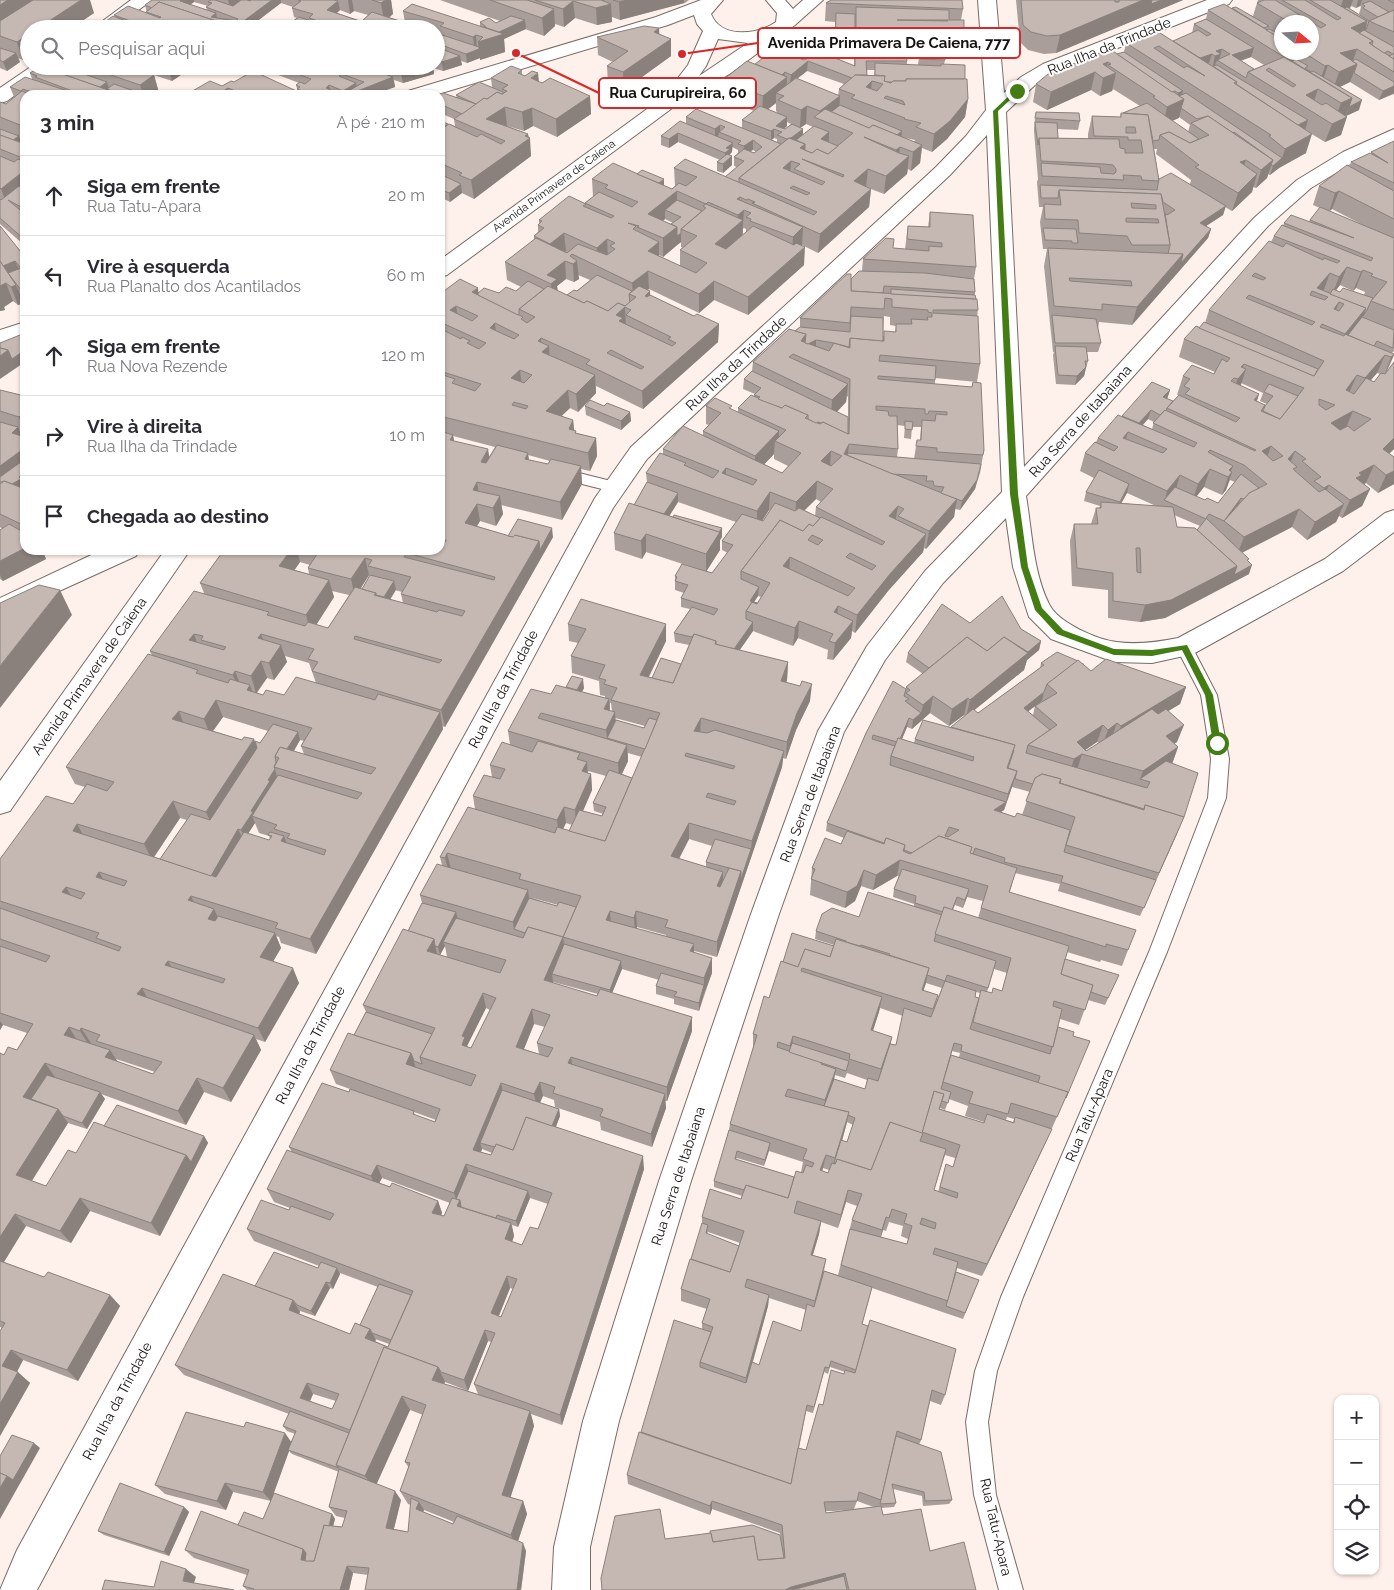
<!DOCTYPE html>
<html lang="pt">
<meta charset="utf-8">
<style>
:root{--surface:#fff;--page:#f7f7f7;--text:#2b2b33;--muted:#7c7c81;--line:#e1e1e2}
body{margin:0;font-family:Raleway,sans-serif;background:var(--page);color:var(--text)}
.controls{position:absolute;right:15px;bottom:15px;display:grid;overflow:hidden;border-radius:10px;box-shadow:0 1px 4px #0004}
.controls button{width:45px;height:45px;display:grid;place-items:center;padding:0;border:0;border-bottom:1px solid var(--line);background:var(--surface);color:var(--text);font:25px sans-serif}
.compass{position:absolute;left:1274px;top:15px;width:45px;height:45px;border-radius:50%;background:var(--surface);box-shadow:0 1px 4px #0004;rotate:108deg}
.stop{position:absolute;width:15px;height:15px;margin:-11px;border:4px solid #457d15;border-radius:50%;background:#fff}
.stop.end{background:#457d15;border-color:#fff;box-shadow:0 1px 5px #0008}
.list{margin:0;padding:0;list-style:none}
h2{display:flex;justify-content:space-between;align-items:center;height:65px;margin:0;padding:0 20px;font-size:21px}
h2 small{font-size:16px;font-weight:400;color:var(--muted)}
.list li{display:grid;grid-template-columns:32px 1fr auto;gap:15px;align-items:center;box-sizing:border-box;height:80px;padding:0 20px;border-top:1px solid var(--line)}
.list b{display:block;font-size:19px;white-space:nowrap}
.list p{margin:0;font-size:16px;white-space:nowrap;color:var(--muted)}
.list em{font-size:16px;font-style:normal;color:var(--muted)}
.icon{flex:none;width:28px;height:28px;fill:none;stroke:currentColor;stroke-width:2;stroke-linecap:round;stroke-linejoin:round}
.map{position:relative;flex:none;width:1394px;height:1590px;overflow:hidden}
.search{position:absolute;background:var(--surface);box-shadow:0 1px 4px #0004;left:20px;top:20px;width:425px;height:55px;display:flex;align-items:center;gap:12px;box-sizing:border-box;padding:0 18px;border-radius:28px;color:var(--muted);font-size:19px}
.panel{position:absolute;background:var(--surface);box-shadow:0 1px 4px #0004;left:20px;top:90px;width:425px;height:465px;border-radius:15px}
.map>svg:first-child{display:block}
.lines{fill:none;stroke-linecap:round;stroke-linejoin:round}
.lane-casing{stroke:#786c66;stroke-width:2}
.street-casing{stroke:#786c66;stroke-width:2}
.lane{fill:#fff;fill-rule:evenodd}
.street{fill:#fff;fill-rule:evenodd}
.wall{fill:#a99e99;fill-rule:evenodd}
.shaded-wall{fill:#8a817d}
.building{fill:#c5b8b2;stroke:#8a817d;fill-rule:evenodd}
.route{fill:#457d15}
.labels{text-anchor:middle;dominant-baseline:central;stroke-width:4;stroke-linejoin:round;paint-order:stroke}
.far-street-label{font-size:11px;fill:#161210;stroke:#fff}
.street-label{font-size:14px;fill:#161210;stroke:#fff}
.leader{fill:none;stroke:#d62828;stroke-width:2}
.callout-dot{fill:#d62828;stroke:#fff;stroke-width:2}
.callout{fill:#fff;stroke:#d62828;stroke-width:2}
.callout-label{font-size:15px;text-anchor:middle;font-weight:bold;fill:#161210}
</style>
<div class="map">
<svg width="1394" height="1590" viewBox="0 0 1394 1590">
<rect width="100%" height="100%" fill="#fef0ea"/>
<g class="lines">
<defs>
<g id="lane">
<path d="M559 468 619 483 622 487 619 491 614 492 554 477 552 473 554 469Z"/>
<path d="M1184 641 1190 643 1217 695 1229 759 1226 798 1167 952 1023 1297 997 1371 988 1422 996 1495 1023 1590H999L974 1495 966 1422 975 1371 1001 1297 1149 952 1208 798 1211 759 1201 695 1176 647 1178 643Z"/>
</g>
<g id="street">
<path d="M131 0H152L113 29H92Z"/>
<path d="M701 0H723L711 14C721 39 757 35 776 22L777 13 766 0H785L793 9 803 0H823L795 25 731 73 675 106 447 275 440 277V260L669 93 668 91 688 65 703 31 697 24 694 15 668 25 435 95H406L408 91 656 17ZM718 39 748 43 699 76 706 66Z"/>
<path d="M978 0H996L1004 93 1021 77 1043 64 1207 0H1232L1229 4 1057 72 1035 85 1006 112 1024 467 1254 218 1297 180 1343 152 1394 129V142L1357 160 1311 188 1268 226 1026 496C1032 531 1033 572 1049 604 1058 623 1098 640 1117 642 1138 645 1158 642 1178 638L1325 559 1385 513 1394 510V532L1343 571 1193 654 1152 663 1114 662 1051 639 1029 617 1013 567 1006 518 943 583 885 660 844 732 779 914 691 1181 619 1421 590 1547V1590H552L554 1547 583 1421 659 1181 751 914 818 731 867 646 925 571 1002 492 987 135 950 175 647 459 613 508 37 1590H0L17 1550 595 498 631 447 936 167 966 136 986 110Z"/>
<path d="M32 66H54L7 101 0 103V88Z"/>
<path d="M25 322V336L0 344V330Z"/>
<path d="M102 550H139L136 556 0 618V598Z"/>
<path d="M165 550H190L10 811 0 814V781Z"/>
</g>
</defs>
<use href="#lane" class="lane-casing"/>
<use href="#street" class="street-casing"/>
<use href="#lane" class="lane"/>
<use href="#street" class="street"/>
</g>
<g class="wall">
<path d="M0 0 94 13 70 29H29V56L23 60 18 58 20 62 7 71 0 68Z"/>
<path d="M152 0H391L393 14 389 18 405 23 403 11 480 26V22L496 23 500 21 440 0H689L685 3 620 20 612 17V22L597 25 575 18 564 27 555 24V26L544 36 525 29 504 39 505 52 480 60V58L467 63 461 61 462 65 443 71 433 68 434 74 403 83 394 80 395 87 372 95H356L355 93 356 95H190L189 93 222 86 234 82 298 92 296 85 299 83 255 66H436V29H288L287 25 297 18 294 17 292 8 293 7 281 3 250 26 257 29H95L115 17 114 15 147 13 145 5ZM194 2 208 6 206 7 207 10 190 5ZM340 10 350 14 354 11 368 15 363 20V22L337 13Z"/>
<path d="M1016 0H1183L1056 53 1044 54 1028 50 1020 42Z"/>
<path d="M1258 0H1394V94L1379 100 1350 82 1340 87 1359 110 1346 116 1341 135 1325 142 1305 130 1306 153 1279 168 1270 175 1268 174 1267 178 1256 188 1253 187 1252 192 1232 211 1225 207 1223 215 1206 226 1211 229 1208 238 1132 325 1099 322 1098 329 1101 343 1098 352H1087L1088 361 1084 376 1075 385 1056 384 1053 355 1054 352H1053L1044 266 1047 249H1043L1040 222 1043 207H1039L1037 182 1038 179 1034 131V128L1035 118 1080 121 1078 130 1057 129 1058 138 1088 139V134L1092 116 1120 117 1121 113H1123L1140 106 1113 89 1112 91 1100 96 1091 90 1047 110 1033 102 1036 84 1124 52 1126 43 1173 41 1192 33 1194 24 1206 19 1208 10 1232 8 1253 16ZM1351 6 1356 8 1360 6 1361 7 1359 14H1360V15L1349 9ZM1282 22H1312V52H1282ZM1251 57 1264 65 1254 69 1241 61ZM1179 117 1190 125 1188 132 1172 121ZM1154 149H1157L1156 154 1191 180 1190 184 1159 179Z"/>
<path d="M826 3 963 9 961 20 964 31 962 49 915 48 914 53 906 52 907 61V65H918L920 49 945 60 944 64 965 79 968 99 965 117 947 139 932 152 922 148 920 163 911 171 908 169 907 174 884 194 871 189 869 207 818 253 802 245 804 265 748 315 714 300 699 313 649 289 647 290 650 291V295L694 316 719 324 718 342 643 409 596 386V393L578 412 570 408 561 416 573 420 574 431H576V433L596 438 597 456 590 471 581 469 582 484 562 520 501 505 503 514 496 526 480 521 477 526 508 536 553 537 445 727 442 726 443 729 316 954 281 943 279 937 276 936 281 948 273 961 299 983 265 1042 256 1039 261 1050 231 1102 204 1092 186 1125 101 1094 105 1099 87 1129 68 1123 32 1181 46 1186 76 1153 104 1126 204 1136 208 1143 160 1236 90 1211 71 1243 26 1226 4 1262 44 1277 110 1295 120 1306 78 1381 23 1360 17 1372 30 1383 0 1436 2 1328 0 1327V1053L4 1055 17 1050 27 1033 3 1025 0 1030V859L73 804 85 787 75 784 66 767 152 656 150 651 204 593 200 583 224 550H440V294L478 293H499L516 291 521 287 507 280 505 262 534 240V236L538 232V225L539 224V220L585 203 593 197 592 179 664 186 672 189 675 186 674 168 725 177 737 167 734 166V157L738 153V150L732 147V152L729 155 732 165 723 173 717 171V162L720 160 678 142 669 148 661 145V136L686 124V117L742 128V120L754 111 723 98V80L755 64 835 58V22L825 21ZM885 51 890 52 889 56H885ZM838 59H854V66ZM866 70H875L874 75H867ZM807 71 844 84 839 89 838 96 797 79ZM776 103V111L777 112V113L768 109ZM787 122 791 124 785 129H784L787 126ZM806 124 813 127 803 135V129L800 128ZM774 138 777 139V142L772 140ZM905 138 915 140 914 142ZM753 150 756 152 754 153 750 151ZM665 219 673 223 671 224 663 221ZM744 228 746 229V232L743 235V229ZM681 242V247L683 248 680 250V266L659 256V255L663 257ZM578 275 590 280 577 291 567 295 558 291 557 286 566 279 574 282 579 279ZM453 436 495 447 489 457 454 441ZM528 455 550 461 548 464 529 460ZM300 562 310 565 308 568 309 574 294 570ZM369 575 370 576 362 589 361 588ZM395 590 402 592 401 594 403 603 390 599ZM332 591 349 595 328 628 316 625 334 597ZM285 656 309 663 316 683 284 695H263L257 693 267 678 274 680 287 662ZM223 717 268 731 260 743 242 740 213 731ZM300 740 304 741 301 746 304 754 294 751ZM180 818 187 820 160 859 154 857ZM255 823 259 833 269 836 270 839 269 840 248 834ZM116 1059 155 1072 153 1074 118 1062Z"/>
<path d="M659 28V34L671 56 624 90 608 84 607 66 613 62 598 55 597 37Z"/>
<path d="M794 35 817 37 816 46 809 51 793 44Z"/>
<path d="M62 66H194L172 81 154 75 159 93 156 95H25V142L21 141 22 143 25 144V250L23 244 0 224V102L6 104 14 97 10 87 32 79 30 73 51 70 63 71Z"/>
<path d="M522 70V75L542 83 590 96 591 114 557 137 533 126 524 131 507 126 528 134 531 156 474 199 462 193 450 202 440 197V121L455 126 454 119 440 113V95L457 98 456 95 492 87 491 78Z"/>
<path d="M1394 141V351L1392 353 1394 355 1387 371 1394 362V449L1389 454 1394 457V484L1378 493 1366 483 1364 484 1370 489 1362 506 1342 518 1339 516 1336 522 1307 540 1292 527 1242 553 1248 562 1249 574 1165 618 1140 622 1108 618V590L1072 586 1070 541 1074 524H1091L1096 508H1099L1100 506 1084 501 1086 492 1094 478 1080 471 1085 453 1096 442 1098 438 1122 416 1170 390 1167 399 1173 401 1179 395H1177L1183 376 1214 374 1215 372 1179 357 1184 339 1205 323 1209 310 1271 242 1274 236 1283 226 1284 223 1309 221 1320 208 1313 205 1319 186 1350 166 1351 162 1371 153V152ZM1332 209 1365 226 1329 211ZM1340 285 1353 291 1356 288 1365 292 1364 295 1340 292 1336 290ZM1377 373 1380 374 1374 382 1371 380ZM1241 383 1263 393 1260 401 1267 404 1265 405 1257 401 1259 394 1240 386ZM1148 419 1154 422 1152 429 1143 425ZM1230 480 1235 482 1218 503 1205 500 1196 497 1204 487 1222 495 1226 490ZM1127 493 1156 506 1121 503ZM1174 515 1200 526 1197 530 1177 527Z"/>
<path d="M930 212 976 267 974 279 975 292V295L978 310 977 316 980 364 977 382 935 378V384L972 387 973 382 984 450 980 473 975 489 960 510 955 509 954 517 926 549 924 548 923 552 888 591 855 633 852 631 851 638 833 660 827 659 828 650 798 638 793 646 753 631 739 650 788 662 787 680 786 682 810 701 796 730 786 759 783 758 782 767 717 957 694 951V952L712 973 699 1011 674 1004V999L656 994V986L659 980 622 969 612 993 692 1017V1031L667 1101H665L666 1108 652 1147 601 1130 600 1122 555 1107 554 1100 543 1096 540 1103 559 1109 560 1116 556 1127 644 1169 562 1425 531 1414 534 1426 510 1497 523 1501 527 1514 518 1541 526 1551 521 1590H365L368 1575 353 1573 349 1590H247L243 1586 247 1575 194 1558 185 1550 238 1525 263 1519 271 1501 233 1492 226 1510 165 1494 155 1485 291 1442 295 1434 287 1431 283 1426 289 1414 184 1375 175 1365 255 1286 318 1268 319 1266 254 1241 247 1229 289 1210 290 1208 274 1202 267 1189 292 1152 289 1147 349 1092 350 1089 336 1084 330 1070 354 1035 366 1012 363 1005 408 931 422 903 420 895 442 865 440 857 475 809 473 796 492 777 490 765 510 745 508 731 551 694 566 687 584 688 582 692 605 698V696L600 695 599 681 572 673 571 656 578 643 569 641 568 624 666 641 649 677 652 678 681 664 689 645 675 642 674 633 690 609 681 607V598L684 593 675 590V576L695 568 646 552 642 559 615 550 614 533 634 505 647 482 646 473 663 454V449L703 436V431L709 425 706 424V406L732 410 738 412V408L754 397 755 394 743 389 744 379 752 371 753 362 795 331 800 327V318L862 271 863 259 893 248 905 249 908 226 928 227ZM884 316 890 317V325L896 326 895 332 883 336ZM847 396 848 397V417L837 412 846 402ZM897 425 905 426 904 438 911 439 912 427H921L920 440H917L914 459 897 457 898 449ZM774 454V459L788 466 782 473 764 464ZM816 499 821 502 816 507 815 516 804 510ZM678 502 736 522 722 541V550L728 553 712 573 706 571 720 550V540L722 537V528L669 516ZM769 510H770L763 521H762ZM758 596 761 597 757 603 754 602ZM610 703H611L612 711H610ZM615 718 645 726 644 728 616 720ZM628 753 642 757 632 778 622 774 628 761ZM588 771 606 776 593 803 594 811 603 814 602 816 583 811 592 790 591 774 588 773ZM566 823 572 825 569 831 563 829ZM689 839 712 846 706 862V867L679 859ZM529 897 558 905 557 906ZM637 927 666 935V936L637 929ZM445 946 447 957 500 973 440 955ZM553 982 598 994 597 996 552 983ZM486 1008 490 1010 471 1048 468 1047 467 1046ZM534 1024 545 1027 537 1043 539 1054 524 1049ZM414 1112 436 1120 435 1122 415 1115ZM482 1149 492 1153 491 1155 481 1152ZM382 1178 450 1203 444 1216H441L442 1213 438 1201 379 1183ZM530 1198 548 1204 538 1229 522 1245 512 1242 514 1236 512 1225 518 1227ZM340 1273 378 1287 360 1325 350 1334 299 1314 300 1311 315 1316 330 1288 333 1289 340 1274ZM510 1288 513 1289 501 1317 499 1316ZM375 1339 389 1344 388 1347 375 1341ZM488 1341 491 1342 474 1384 478 1394 444 1384 445 1382 468 1391ZM313 1394 336 1401 332 1409 310 1401ZM410 1410 423 1415 405 1462 409 1468 400 1491 408 1504 411 1505 408 1532 394 1529 401 1500 376 1484ZM289 1451 292 1454 339 1472 329 1507 336 1516 345 1518 342 1527 333 1526 335 1519 332 1514 271 1500ZM424 1510 454 1522 453 1524 423 1512Z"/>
<path d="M0 226 25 257V299L19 292 24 303 18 305 13 301 4 307 5 310 0 311Z"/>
<path d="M0 390 25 396V435L21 433 22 436 25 437V485H24L25 488 24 489H25V550H42L46 559 3 581 0 579V530L2 529 0 527Z"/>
<path d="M585 406H604L630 412 631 421 621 430 586 415Z"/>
<path d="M45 550H64L55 555Z"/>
<path d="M970 623 1021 629 1041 641 1039 650 1027 660 1024 670 974 710 978 713 1040 668 1041 663H1084L1083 664 1091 671 1186 687 1180 704 1168 711 1177 742 1174 743 1178 747 1172 764 1177 834 1140 916 1058 891 1060 884 1015 873 1010 892 1128 950 1122 966 1101 960 1100 962 1067 952 1065 959 1119 975 1105 1005 1088 1000 1079 1025 1060 1019 1058 1027 1073 1036 1090 1041 1046 1142 982 1276 957 1268 956 1272 979 1280 963 1319 872 1288 862 1324 945 1395 941 1405 930 1401 921 1440 919 1445 952 1500 949 1504 923 1506 922 1496 893 1489 896 1503 894 1507 881 1508 883 1515 930 1551 976 1590H602L665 1539 781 1540 780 1533 712 1509 710 1515 628 1484 627 1475 641 1432 702 1329V1323L707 1309 681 1301V1289L691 1259 702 1223V1217L741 1199 742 1196 714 1187V1181L729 1130 730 1124 753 1048V1034L769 998 783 962 834 946V945L815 939 816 931 859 917 914 906V904L893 897 894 889 899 876H897L873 890 861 886 855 901 845 908 810 895 812 868 841 844 844 838 826 831 827 823 866 733 906 689V687L923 674 906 662 908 653ZM1042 701 1043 702 1035 706 1033 715 1028 711ZM930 713 949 726 964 715 965 716 951 727 915 739 914 743 902 739 907 727 912 729ZM1097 742 1099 743 1086 751 1085 750ZM1012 787 1030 792 1022 815 1015 817 1001 812 1004 810ZM967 897 983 901 978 918 953 910 955 905 963 908ZM994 969 1007 973 1002 991 992 993 987 992ZM926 983 942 988 936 1002 938 995 923 990ZM976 992 980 993 979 998 975 997ZM880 1008 903 1016 896 1045 890 1044 892 1037 873 1031ZM952 1051 960 1053 959 1057 951 1055ZM847 1073 867 1080 865 1089 834 1079 835 1075 845 1078ZM949 1099 968 1106 965 1116 984 1122V1123L940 1109V1108L945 1110ZM1007 1117 1014 1119 1013 1122 1006 1120ZM847 1122 853 1125 847 1142 842 1141ZM769 1151 803 1162 801 1172 794 1177 736 1159 737 1158 764 1166ZM945 1155 955 1158 953 1167 946 1164 938 1192 934 1190ZM823 1168 829 1170 828 1173 822 1171ZM846 1202 857 1206 852 1220 838 1275 824 1271 826 1259 813 1255 819 1234 821 1222 838 1228ZM889 1222 903 1226 901 1236 908 1239 907 1244 881 1237 883 1230 886 1231ZM708 1232 740 1243 739 1246 707 1234ZM769 1298 806 1310 801 1331 759 1365 753 1362 768 1306ZM830 1367 845 1372 844 1374 823 1405 806 1450 799 1448 806 1411 813 1413 824 1372 828 1374ZM857 1501 868 1505 874 1507 854 1509ZM849 1510 826 1513V1511H833Z"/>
<path d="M184 1507 189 1512 169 1556 104 1535 98 1531Z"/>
</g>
<g class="shaded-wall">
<path d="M1 0H41L0 27V1Z"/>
<path d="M81 0H90L94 13 70 29H37Z"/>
<path d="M181 0H194V2L182 10 180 1Z"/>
<path d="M228 0H251L232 14Z"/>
<path d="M272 0H281V3L247 29 241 23Z"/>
<path d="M348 0H352L354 11 350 14Z"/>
<path d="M386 0H391L393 14 384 21 381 3Z"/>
<path d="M601 0H604L605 6 611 4 612 22 597 25 596 8Z"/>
<path d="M627 0H684V3L620 20 619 2Z"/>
<path d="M1143 0H1183L1056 53 1060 35Z"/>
<path d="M1343 0H1353L1349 11 1338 15Z"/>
<path d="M1358 0H1362L1360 6 1356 8Z"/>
<path d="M338 1 340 10 329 19 327 10Z"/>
<path d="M573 1 575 18 564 27 563 9Z"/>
<path d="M554 9 555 26 544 36 542 18Z"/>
<path d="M216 13 218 22 211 17Z"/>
<path d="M525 20 526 29 504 39 505 52 480 60V58L467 63 466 54 475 51 473 37 476 35 477 50 479 49 478 42Z"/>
<path d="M1367 21 1366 30 1362 39 1351 28Z"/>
<path d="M225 24 226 29H218Z"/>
<path d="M659 28 660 46 654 32Z"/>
<path d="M29 34V56L23 60 17 42Z"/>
<path d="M817 37 816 46 809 51 810 42Z"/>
<path d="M671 39V56L624 90 623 72Z"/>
<path d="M1254 48 1251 57 1229 64 1232 55Z"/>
<path d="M1222 49 1219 61 1217 60 1215 65H1213L1216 51Z"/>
<path d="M1357 49 1351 67 1357 64 1350 82 1333 90 1339 72 1340 53Z"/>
<path d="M1294 52H1298L1294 68 1284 57Z"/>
<path d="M16 53 20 62 7 71 3 62Z"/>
<path d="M1212 54 1209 63 1196 68 1199 59Z"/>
<path d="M460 56 462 65 443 71 442 62Z"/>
<path d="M808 61 807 71 790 84 791 75Z"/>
<path d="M1108 62 1105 77 1116 73 1112 91 1100 96 1103 78V64Z"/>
<path d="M1328 65 1322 83 1319 84 1325 66Z"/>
<path d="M167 66H194L172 81Z"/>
<path d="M427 66H433L434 74 403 83 401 74Z"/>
<path d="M380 67 381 76 374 70Z"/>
<path d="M785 72 784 79 787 77 786 95 784 96 776 93V103L762 114 763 96 776 79Z"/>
<path d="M1095 72 1091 90 1047 110 1051 92Z"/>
<path d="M538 73 540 91 531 78Z"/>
<path d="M154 75 159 93 156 95H141L143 94 140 85Z"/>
<path d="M393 77 395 87 372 95H356L355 92 350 90 351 95H344L343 91 356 83 358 91Z"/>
<path d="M872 81 870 99 866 87Z"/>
<path d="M107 82 110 91 98 88Z"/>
<path d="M329 85 330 91 331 90 332 95 327 94 328 95H325L326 88Z"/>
<path d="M1394 86V93L1379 100 1383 91Z"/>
<path d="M228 88 229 95 222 92Z"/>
<path d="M1318 89 1312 107 1306 95Z"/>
<path d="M1183 91 1180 101 1176 102 1178 93Z"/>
<path d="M590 96 591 114 557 137 556 119Z"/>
<path d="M840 96 839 114 819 119 820 111Z"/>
<path d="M1352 98 1346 116 1334 121 1341 103Z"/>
<path d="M968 99 965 117 947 139 932 152 934 134Z"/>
<path d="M1184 99 1179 118 1163 125 1167 107Z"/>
<path d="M1362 100 1359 110 1346 116 1349 107Z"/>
<path d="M807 106 806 124 800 128 801 110Z"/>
<path d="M505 107 507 126 486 119Z"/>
<path d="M532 108 533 126 524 131 522 112Z"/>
<path d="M787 117V126L781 131 776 126Z"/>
<path d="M1347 117 1341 135 1325 142 1332 124Z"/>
<path d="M1308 120 1305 130 1295 126Z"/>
<path d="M720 125V133L719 132 718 136 715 138V129Z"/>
<path d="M774 129V138L771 140V131Z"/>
<path d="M803 129V138L791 147 789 140Z"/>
<path d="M902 131 901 140 892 138Z"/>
<path d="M829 132V142L821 149V139Z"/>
<path d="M678 133V142L669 148V139Z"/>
<path d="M528 134 529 139 530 138 531 156 474 199 471 180Z"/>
<path d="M1312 134 1306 153 1279 168 1270 175 1273 166 1282 158 1285 149Z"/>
<path d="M19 136 22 145 11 141Z"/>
<path d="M753 140V150L743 155 744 146Z"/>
<path d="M733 143 732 152 730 154 729 158 732 156V165L723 173V164L725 162V153L726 148Z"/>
<path d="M805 144 804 160 800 148Z"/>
<path d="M922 145 920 163 911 171 913 152Z"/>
<path d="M900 147 898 165 894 169 896 150Z"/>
<path d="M909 156 907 174 884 194 886 176Z"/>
<path d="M1246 160 1240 178V162Z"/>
<path d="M1273 160 1267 178 1256 188 1261 170Z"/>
<path d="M791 161 790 179 783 168Z"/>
<path d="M868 169 866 187 854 181Z"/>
<path d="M25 170V193L8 200V207L1 189Z"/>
<path d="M1257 174 1252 192 1232 211 1238 193Z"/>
<path d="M664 179V188L651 189Z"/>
<path d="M461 184 462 193 450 202 449 193Z"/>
<path d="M871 189 869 207 818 253 820 234Z"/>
<path d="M677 191V209L665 210V219L649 232 648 214Z"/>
<path d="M1339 191 1332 209 1329 212 1335 193Z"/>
<path d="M740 197 739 214 744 210 742 238 715 262V244L738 224 737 199Z"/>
<path d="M1226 206 1223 215 1197 232 1200 223Z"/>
<path d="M677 227V245L663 257V238Z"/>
<path d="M803 227 802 246 792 256 793 237Z"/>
<path d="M1211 229 1208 238 1132 325 1137 307 1183 254Z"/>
<path d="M564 233 566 251 552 262 550 244Z"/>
<path d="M681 233V242L677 245V236Z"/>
<path d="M607 239 608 258 598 266 597 248Z"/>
<path d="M659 242V260L648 251Z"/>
<path d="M805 247 804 265 748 315V297Z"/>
<path d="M15 261 19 270 5 276 1 266Z"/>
<path d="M565 261 566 279 557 286 558 297 553 302 551 284 547 275Z"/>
<path d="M577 261 579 279 574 282 573 264Z"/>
<path d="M1347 267 1340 285 1332 295 1339 277Z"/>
<path d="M1363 270 1356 288 1353 291 1361 272Z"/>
<path d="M648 271 649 289 639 296 636 297 633 296 632 283Z"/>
<path d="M1330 273 1323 292 1317 288Z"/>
<path d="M714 281V300L699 313V294Z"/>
<path d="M6 283 13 301 4 307 5 310 0 311V286Z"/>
<path d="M16 285 24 303 18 305 11 287Z"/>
<path d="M25 288V299L21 290Z"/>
<path d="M478 288 480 306 472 292Z"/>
<path d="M650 291 651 309 645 296Z"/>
<path d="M1339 302 1332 320 1327 327 1334 309Z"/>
<path d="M456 306 459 324 450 310Z"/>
<path d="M625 307 626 326 608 320Z"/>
<path d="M1366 308 1358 326 1344 344 1345 334Z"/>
<path d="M495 323 497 342 490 328Z"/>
<path d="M719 324 718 342 643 409 642 391Z"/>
<path d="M806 334 805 353 801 341Z"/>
<path d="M541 338 542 352 549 346 550 364 540 359 538 341Z"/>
<path d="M816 340V350L807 344Z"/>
<path d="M8 350H25V362L0 379V356Z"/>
<path d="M1385 355 1377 373 1357 396 1365 378Z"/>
<path d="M1394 355 1386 372 1384 376 1391 357Z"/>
<path d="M1244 364 1240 376 1246 369 1240 388 1232 397 1241 367Z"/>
<path d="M1086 367 1084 376 1075 385 1077 376Z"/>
<path d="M520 370 522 388 511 378Z"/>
<path d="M595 375 596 393 578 412 576 394Z"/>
<path d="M1357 375 1349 393 1346 390Z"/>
<path d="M848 384 846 402 831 418 832 400Z"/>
<path d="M568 390 570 408 547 430 546 411Z"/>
<path d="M1170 390 1167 399 1163 397Z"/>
<path d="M1259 394 1253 412 1254 400Z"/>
<path d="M1151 410 1148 419 1134 434 1137 425Z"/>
<path d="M1353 411 1345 430 1324 441 1331 423Z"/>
<path d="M24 412 25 415V431L19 417Z"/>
<path d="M630 412 631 421 621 430V421Z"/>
<path d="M573 420 575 438 569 429Z"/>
<path d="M18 427 25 443V471L0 482V466L12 433Z"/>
<path d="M779 431V443L775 441 774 454 755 474V456Z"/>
<path d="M1128 432 1123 450V438Z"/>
<path d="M453 435 456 453 450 440Z"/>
<path d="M596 438 597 456 590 471 588 453Z"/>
<path d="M1394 438V449L1375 467 1383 449Z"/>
<path d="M849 444 847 462 844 454Z"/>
<path d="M1271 446 1265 464 1262 451Z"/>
<path d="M488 449 491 467 481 462Z"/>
<path d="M831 451 830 469 821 461Z"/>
<path d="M1295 451 1288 469V459Z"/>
<path d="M528 453 530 471 525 459Z"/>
<path d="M981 464 975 489 960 510 962 501Z"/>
<path d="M1374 465 1366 483 1356 489V478L1359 473Z"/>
<path d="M581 466 582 484 562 520 560 502Z"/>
<path d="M1233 466 1229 476 1232 472 1226 490 1222 495 1228 477 1229 470Z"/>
<path d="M726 468V486L722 473Z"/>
<path d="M1210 469 1204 487 1192 502 1198 484Z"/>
<path d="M1394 471V484L1378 493 1386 475Z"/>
<path d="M24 473 25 485H24L25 488 15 495 10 485 19 477Z"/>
<path d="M1180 475 1175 493 1165 500 1167 491Z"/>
<path d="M817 481 816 499 795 520 796 502Z"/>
<path d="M477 482 480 500 477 504 480 521 468 541 465 523 473 490Z"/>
<path d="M1129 484 1127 493 1117 511 1120 502Z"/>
<path d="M1329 485 1321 503 1316 506 1324 488Z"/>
<path d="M1370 489 1362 506 1342 518 1350 500Z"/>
<path d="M770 492 769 510 757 529V511Z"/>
<path d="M678 493V502L660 531 659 522Z"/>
<path d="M500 496 503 514 496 526 493 508Z"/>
<path d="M1241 498 1238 507 1224 521 1220 530 1224 521Z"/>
<path d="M957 499 954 517 926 549 929 531Z"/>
<path d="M1344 504 1336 522 1307 540 1315 522Z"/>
<path d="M898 506 895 524 889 516Z"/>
<path d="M1299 509 1292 527 1237 555 1244 537Z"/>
<path d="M552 528 553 537 445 727 441 710 539 541Z"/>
<path d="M722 528V537L720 540V550L706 572V554Z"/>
<path d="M646 534V552L642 559 641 541Z"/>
<path d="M926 534 923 552 888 591 855 633 857 615 890 574Z"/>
<path d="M25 548V550H42L46 559 3 581 0 575V561Z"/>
<path d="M53 550H64L55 555Z"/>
<path d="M291 550H297L300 562 285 584 279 566Z"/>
<path d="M790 557 789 575 783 566Z"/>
<path d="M365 558 369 575 355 597 351 579Z"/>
<path d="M1252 565 1249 574 1165 618 1140 622 1145 605 1237 566Z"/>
<path d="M329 580 334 597 311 633 306 615Z"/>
<path d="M394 581 396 590 383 611 381 602Z"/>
<path d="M759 587 758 596 749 610 750 601Z"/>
<path d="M60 590 72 615 0 708V666Z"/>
<path d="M838 606 837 624 834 612Z"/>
<path d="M799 621 798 638 793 646 795 628Z"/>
<path d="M853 621 851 638 833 660 835 643Z"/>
<path d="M753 622V631L733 660V651Z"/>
<path d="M666 624V641L641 692 640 675Z"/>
<path d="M194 634 200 651 189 640Z"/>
<path d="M261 634 267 651 258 638Z"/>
<path d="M1041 641 1039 650 1027 660 1024 670 966 717 970 700Z"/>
<path d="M281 645 287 662 274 680 269 663Z"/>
<path d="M261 661 267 678 256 693 251 676Z"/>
<path d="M788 662 787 680 780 698 781 681Z"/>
<path d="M235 671 242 689 239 692 233 675Z"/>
<path d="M583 679 584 688 577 700 576 691Z"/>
<path d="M812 684 810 701 796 730 786 759 787 742 797 713Z"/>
<path d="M250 685 256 702 247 690Z"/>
<path d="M1186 687 1180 704 1115 743 1121 726Z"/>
<path d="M1044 692 1042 701 1022 716 1024 708Z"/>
<path d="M933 696 930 713 912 729 913 720 921 713 923 705Z"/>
<path d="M968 698 964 715 949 726 952 709Z"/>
<path d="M609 699 610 716 604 709Z"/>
<path d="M216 700 223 717 210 735 204 719Z"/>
<path d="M179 711 185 728 172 719Z"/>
<path d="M440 712 443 729 316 954 310 939Z"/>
<path d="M615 712 616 729 608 747 606 730Z"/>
<path d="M701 718 700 735 694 731Z"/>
<path d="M909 718 907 727 897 751 899 743Z"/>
<path d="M1117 723 1111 740 1102 746 1108 730Z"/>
<path d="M1103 725 1097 742 1072 759 1077 742Z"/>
<path d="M1184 725 1177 742 1160 753 1166 736Z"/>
<path d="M298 732 300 740 283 769 280 760Z"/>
<path d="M254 739 260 756 213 828 206 812Z"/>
<path d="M627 745 628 761 619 780 618 763Z"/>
<path d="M1178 747 1172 764 1140 779 1143 771Z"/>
<path d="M784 751 782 767 741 887V879L751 849 752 841Z"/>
<path d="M1082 754 1077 770 1069 776 1074 759Z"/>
<path d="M587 762 588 779 591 774 592 790 576 827 575 810 582 771Z"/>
<path d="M275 769 277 777 252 816 255 823 245 838 241 830 251 811Z"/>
<path d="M1017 771 1012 787 1004 810 1008 794Z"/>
<path d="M173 801 180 818 152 860 144 844Z"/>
<path d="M1006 802 1004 810 991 818 994 810Z"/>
<path d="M564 807 566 823 559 836 557 820Z"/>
<path d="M1184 817 1177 834 1140 916 1159 873Z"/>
<path d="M689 823V839L672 872 671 856Z"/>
<path d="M77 824 86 840 73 831Z"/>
<path d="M238 829 242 837 211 890 207 882Z"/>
<path d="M284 836 290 852 281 841Z"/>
<path d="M447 853 451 869 449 874 445 858Z"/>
<path d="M900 860 897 876 873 890 876 875Z"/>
<path d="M864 870 861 886 855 901 845 908 847 892Z"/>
<path d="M741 871V887L717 957V942Z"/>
<path d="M99 872 108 888 96 877Z"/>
<path d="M723 872V888L717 886Z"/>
<path d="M66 887 75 903 62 892Z"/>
<path d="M969 889 967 897 963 908 965 900Z"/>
<path d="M528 890 530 906 514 929 513 922Z"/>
<path d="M191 896 198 912 188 900Z"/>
<path d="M214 909 221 924 208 919Z"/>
<path d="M610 911 611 926 606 920Z"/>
<path d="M636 911 637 927 635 933 634 918Z"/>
<path d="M456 912 458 920 443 942 445 946 440 955 438 947Z"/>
<path d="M275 933 281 948 267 972 260 957Z"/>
<path d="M563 937 565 952 552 974 553 982 547 995 544 980Z"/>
<path d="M434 939 437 954 427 951Z"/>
<path d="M694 944V959L690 951Z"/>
<path d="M712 958V973L704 993V978Z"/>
<path d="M168 961 176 976 165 965Z"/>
<path d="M621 961 622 969 610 998V990Z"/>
<path d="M293 968 299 983 265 1042 258 1028Z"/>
<path d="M929 968 926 983 919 1004 922 990Z"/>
<path d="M704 985V993L699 1011V1003Z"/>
<path d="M142 988 150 1003 137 994Z"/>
<path d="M483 993 486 1008 467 1046 469 1052 462 1045V1036Z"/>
<path d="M882 997 879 1012 868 1045 871 1030Z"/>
<path d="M532 1009 534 1024 519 1061 516 1047Z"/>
<path d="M692 1017V1031L667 1101V1087Z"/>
<path d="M0 1021 3 1025 0 1030Z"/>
<path d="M69 1027 78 1042 64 1035Z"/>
<path d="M81 1028 91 1043 89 1045 80 1031Z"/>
<path d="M254 1035 261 1050 231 1102 223 1088Z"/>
<path d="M793 1036 792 1050 789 1053 790 1046Z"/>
<path d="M892 1037 889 1051 878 1083 881 1069Z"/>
<path d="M110 1050 119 1064 105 1057Z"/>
<path d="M411 1053 416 1068 406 1064Z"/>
<path d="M571 1057 573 1071 568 1063Z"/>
<path d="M45 1063 55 1077 36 1106 23 1097Z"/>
<path d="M836 1069 833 1084 823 1114 825 1100Z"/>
<path d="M197 1078 204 1092 186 1125 178 1111Z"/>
<path d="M540 1082 543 1096 537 1108 534 1094Z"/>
<path d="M501 1083 504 1097 480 1143 482 1149 476 1163 473 1150Z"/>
<path d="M100 1092 105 1099 87 1129 82 1123Z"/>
<path d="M665 1094 666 1108 652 1147 651 1134Z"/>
<path d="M58 1109 68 1123 27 1188 16 1175Z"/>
<path d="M559 1109 560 1116 551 1138 550 1131Z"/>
<path d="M849 1112 846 1126 835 1165H834L835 1158Z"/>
<path d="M1052 1129 1046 1142 982 1276 987 1264Z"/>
<path d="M204 1136 208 1143 160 1236 151 1223 186 1155Z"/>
<path d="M770 1143 769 1150 764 1166 765 1160Z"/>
<path d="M826 1155 823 1168 818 1184 820 1170Z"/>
<path d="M643 1156 644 1169 562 1425 560 1415Z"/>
<path d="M466 1164 470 1177 464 1213 457 1206 458 1205 454 1193Z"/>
<path d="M377 1165 382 1178 376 1189 371 1176Z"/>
<path d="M848 1190 846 1202 838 1228 841 1215Z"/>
<path d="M528 1191 530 1198 518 1227 516 1221Z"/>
<path d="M80 1198 90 1211 71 1243 60 1231Z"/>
<path d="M438 1201 442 1213 436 1225 432 1213Z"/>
<path d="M15 1214 26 1226 2 1265 0 1263V1237Z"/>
<path d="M886 1217 883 1230 879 1242 882 1230Z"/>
<path d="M821 1221 819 1234 809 1267 811 1255Z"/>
<path d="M511 1223 514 1236 508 1252 505 1239Z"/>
<path d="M337 1268 340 1274 333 1289 330 1283Z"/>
<path d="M507 1276 510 1288 495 1325 491 1313Z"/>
<path d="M326 1282 330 1288 315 1316 311 1311Z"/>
<path d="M110 1295 120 1306 78 1381 67 1370Z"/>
<path d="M769 1295 768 1306 745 1388 746 1378Z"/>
<path d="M293 1300 300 1312 296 1321 289 1310Z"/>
<path d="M370 1329 376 1340 371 1349 365 1338Z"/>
<path d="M485 1330 488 1341 468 1391 464 1380Z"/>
<path d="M11 1350 23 1360 14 1377 2 1366Z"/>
<path d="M438 1367 445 1382 438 1395 432 1380Z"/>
<path d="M18 1372 30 1383 0 1436V1404Z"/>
<path d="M307 1383 313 1394 307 1408 300 1398Z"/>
<path d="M402 1396 410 1410 374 1490 365 1476Z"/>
<path d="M530 1411 534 1426 507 1508 502 1495Z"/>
<path d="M285 1433 292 1443 288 1450 289 1451 271 1501 263 1492Z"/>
<path d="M34 1443 40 1448 0 1519V1488L7 1476Z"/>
<path d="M225 1483 233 1492 226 1510 217 1501Z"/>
<path d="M395 1491 401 1500 392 1536 386 1528Z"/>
<path d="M523 1501 527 1514 516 1547 511 1535Z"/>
<path d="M712 1501V1509L710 1515V1506Z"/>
<path d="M419 1502 424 1510 421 1517 416 1509Z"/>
<path d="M184 1507 189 1512 169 1556 164 1552Z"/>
<path d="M332 1514 335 1519 321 1569 317 1565Z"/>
<path d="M523 1543 526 1551 521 1590H517Z"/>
<path d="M303 1549 310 1557 309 1565 301 1560Z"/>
<path d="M347 1566 353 1573 349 1590H340Z"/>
<path d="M186 1569 196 1577 192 1589 183 1581Z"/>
<path d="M845 1573 843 1580 805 1590H785L791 1587Z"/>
</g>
<g class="building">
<path d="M0 0H8L0 5Z"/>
<path d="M33 0H81L37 29H29V34L17 42 0 36V21Z"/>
<path d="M152 0H181L180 1 216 13 211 17 236 21 238 19 206 7 212 3 208 2 211 0H215L233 6 241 0H247L250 1 251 0H272L241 23 257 29H226L225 24 159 2 152 8 145 5Z"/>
<path d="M298 0H334L338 1 327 10 384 29H351L327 24 309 18 313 14 292 8 301 1Z"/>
<path d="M372 0H386L381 3Z"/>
<path d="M490 0H527L554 9 542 18Z"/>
<path d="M535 0H601L611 4 596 8 573 1 563 9Z"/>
<path d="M613 0H627L619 2Z"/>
<path d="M831 0H962L963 9 826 3Z"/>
<path d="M1021 0H1115V2H1119V0H1143L1060 35 1047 36 1031 32 1023 25Z"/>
<path d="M1152 0H1162L1151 4Z"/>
<path d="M1264 0H1275L1321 28 1326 25 1282 0H1306H1305L1337 20 1341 18 1310 0H1330L1367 21 1351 28 1373 41 1369 43 1394 59V72L1357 49 1340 53 1357 64 1339 72 1328 65 1325 66 1303 52H1312V45L1316 43 1312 41V22H1289L1257 3Z"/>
<path d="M1388 0H1394V3Z"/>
<path d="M1370 1 1389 12 1378 17 1363 8 1365 6 1362 4Z"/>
<path d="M159 2 225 24 218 29H152L114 15 128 6 160 18 161 17 146 12Z"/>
<path d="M412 4 504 34 478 42 483 37 476 35 473 37 440 26 444 23 403 11Z"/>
<path d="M1224 4 1282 39V52H1294L1284 57 1208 10Z"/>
<path d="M856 7 949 10V20H964V31L856 28ZM897 20H948V21Z"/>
<path d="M1236 7 1269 26 1264 28 1232 8Z"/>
<path d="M1347 7 1369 21 1366 30H1365L1367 21 1344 8Z"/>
<path d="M1394 10V32L1369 21Z"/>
<path d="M372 12 421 28 395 29 363 20Z"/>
<path d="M836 13 855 14V37L916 39V44L885 42V56L890 57V50L905 49 907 61H866L867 75H855L852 78 808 61 791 75 785 72 782 75 755 64 775 49 804 60 820 52 855 66V50H835Z"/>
<path d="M113 16 146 29H95Z"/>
<path d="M511 16 525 20 499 32 484 27H486L480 22 489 18 496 23Z"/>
<path d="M299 17 335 29H299L287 25Z"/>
<path d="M1206 19 1254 48 1232 55 1254 69 1248 72 1246 78 1217 60 1230 54 1222 49 1216 51 1221 54 1215 56 1212 54 1200 58 1173 41 1198 30 1207 36 1211 34 1194 24Z"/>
<path d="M269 24 283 29H262Z"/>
<path d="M644 26 659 28 654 32 671 39 623 72 607 66 628 51 597 37Z"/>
<path d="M1269 29 1282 35V39L1266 30Z"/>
<path d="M1364 30 1394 47V59L1389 56 1393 54 1388 51 1384 53 1372 45 1373 41 1359 33Z"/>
<path d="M1157 31 1237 82 1234 83 1312 134 1285 149 1269 136 1271 135 1126 43ZM1159 46 1205 76 1187 66 1184 68 1154 48Z"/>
<path d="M436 33 479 47V49L466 54 436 43Z"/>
<path d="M436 47 460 56 442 62 436 60Z"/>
<path d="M0 48 16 53 3 62 0 60Z"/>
<path d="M920 49 945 50V60L920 59Z"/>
<path d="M1110 49 1184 99 1167 107 1153 97 1155 96 1108 65 1111 64 1108 62 1103 64 1116 73 1103 78 1095 72 1051 92 1036 84 1048 74Z"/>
<path d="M1124 52 1183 91 1178 93 1175 91 1172 92 1117 54Z"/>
<path d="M1284 57 1352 98 1341 103 1318 89 1306 95 1322 105 1326 103 1347 117 1332 124 1248 72ZM1269 68 1296 85 1293 87 1266 70Z"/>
<path d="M1296 59 1308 66 1305 68 1311 72 1313 71 1362 100 1349 107 1352 98 1292 61Z"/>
<path d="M1356 59 1394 82V86L1383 91 1354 73 1357 64 1352 61Z"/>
<path d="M747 61 787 77 763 96 723 80Z"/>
<path d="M875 63 941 66V64L965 65V79H906V81H893L892 82H887L884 81 885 76 875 75Z"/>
<path d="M1217 65 1308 120 1298 125 1236 84 1237 82 1213 66Z"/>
<path d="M41 66 122 95H83L35 77 37 76 30 73Z"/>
<path d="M93 66H130L154 75 140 85 105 73 108 71Z"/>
<path d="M278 66H310L322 70 325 68 321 66H427L401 74 380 67 374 70 393 77 355 92 350 90 364 82 342 74 339 76 356 83 343 91 329 85 326 88 331 90 325 95H313L297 89 300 87 296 85 300 82 305 84 311 79Z"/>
<path d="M511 66 522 70 518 73 525 76 532 71 538 73 531 78 542 83 550 78 590 96 556 119 532 108 522 112 505 107 486 119 528 134 525 136 530 138 471 180 459 175 462 173 440 163V130L449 124 477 137 481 134 501 144 505 141 454 119 484 98 487 99 497 92 502 94 507 91 502 89 508 85 491 78Z"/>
<path d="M54 68 69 73 73 70 107 82 100 87 51 70Z"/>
<path d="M253 71 303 94 301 95H245L228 88 222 92 230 95H194L189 93 210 81 222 86 231 81 234 82Z"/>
<path d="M855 75 885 76 884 81 891 83 893 81H906V79H967L968 99 950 121 934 134 916 127 921 123 904 119 905 118 851 98 855 95 839 89ZM872 81 883 84 877 91 866 87ZM886 96 903 101 905 105 884 98Z"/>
<path d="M25 77 80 95H40L23 89 21 91 10 87Z"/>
<path d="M796 78 840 96 820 111 807 106 801 110 778 100 784 96 776 93Z"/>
<path d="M479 82 503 92V94H502L497 92 487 99 484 98 476 104 456 95Z"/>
<path d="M114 84 143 94 141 95H122L107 89Z"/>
<path d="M22 91 32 95H25V106L22 108 25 109V110L22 112H25V127L0 117V102L6 104Z"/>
<path d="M331 92 340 95H330L327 94Z"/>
<path d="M443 93 476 104 462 114 440 104V95H439Z"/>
<path d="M1186 93 1282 158 1273 166 1271 165 1273 160 1234 132 1233 133 1208 116 1197 119 1181 108 1184 99 1179 96Z"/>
<path d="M1147 103 1199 139 1190 143 1169 132 1160 135 1159 140 1153 141 1148 115 1123 113Z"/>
<path d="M840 105 902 131 897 135 873 125 869 128 831 112Z"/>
<path d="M760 106 787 117 776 126 785 129 792 124 803 129 791 138H789L787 139 777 135 782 132 774 129 771 131 742 120Z"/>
<path d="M696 109 781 144 739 178V183L725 177 744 161 734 157 744 149 754 153 762 147 753 140 744 146 738 144 741 141 719 132 725 127 720 125 715 129 686 117Z"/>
<path d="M825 109 869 128 873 125 922 145 913 152 900 147 896 150 864 137 899 153 909 156 886 176 868 169 854 181 871 189 820 234 752 203 755 202 748 199 746 200 740 197 737 199 803 227 793 237 750 221 751 219 746 217 751 213 744 210 738 215 708 202 706 204 743 220 715 244 726 249 753 226 794 245 796 243 805 247 748 297 714 281 699 294 648 271 632 283 572 254 570 256 577 261 573 264 565 261 547 275 557 279 551 284 505 262 536 238 567 253 578 244 607 255 615 249 610 246 615 243 607 239 597 248 564 233 550 244 534 236 544 228 538 225 542 221 539 220 569 196 586 204 583 206 611 218 614 216 585 203 599 192 632 207 638 202 605 188 608 185 592 179 613 163 672 189 679 183 686 186 697 177 674 168 685 159 814 215 817 212 739 178 789 138 805 144 800 148 812 153 817 149 828 154 853 133 814 117ZM802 159 844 175 843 177ZM791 161 800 164 794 169 825 182 822 185 783 168ZM793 186 810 193 807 195 790 188ZM677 191 706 204 703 206 706 208 681 229 697 236 680 250 707 263 696 273 648 251 659 242 633 229 636 226 628 223 639 226 637 227 663 238 677 227 648 214Z"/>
<path d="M1036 112 1079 113 1080 121 1035 118Z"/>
<path d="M1121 113 1148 115 1159 181 1142 180 1141 176 1123 175 1124 180 1042 176 1041 163 1100 167 1101 173 1114 174 1116 172V169L1113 165 1104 164 1041 161 1039 138 1119 139 1120 148 1125 149V153H1143L1141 140H1128V137L1094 136 1092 116 1121 117ZM1126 127H1135L1136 133H1126Z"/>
<path d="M1208 116 1273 160 1261 170 1246 160 1240 162 1257 174 1238 193 1195 167 1199 165 1160 135 1169 132 1190 143 1209 135 1191 123Z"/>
<path d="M440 121 448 124 440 130Z"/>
<path d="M680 121 733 143 726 148 730 149 725 153 678 133 669 139 661 136Z"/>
<path d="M1035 122 1057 123 1058 138H1039L1038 145Z"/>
<path d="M814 126 829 132 821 139 838 146 828 154 817 149 812 153 805 150V144L796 140Z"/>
<path d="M0 129 19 136 13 140 0 135Z"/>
<path d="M0 135 25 144V159L0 149Z"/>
<path d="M1394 141V183L1351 162 1370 153 1388 163 1371 152Z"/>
<path d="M727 154 732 156 723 164 717 162Z"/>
<path d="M0 156 14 162 18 159 25 162V170L1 189 0 188Z"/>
<path d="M1347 165 1394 191V219L1339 191 1335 193 1319 186Z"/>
<path d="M642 170 664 179 659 183 637 174Z"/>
<path d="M1171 173 1226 206 1200 223 1211 229 1181 263 1183 254H1168L1170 245 1165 213 1167 215 1175 210 1163 202 1161 194 1059 190 1058 198H1041L1040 185 1157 190 1159 179Z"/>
<path d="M440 174 461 184 449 193 440 189Z"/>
<path d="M19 186 25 189V209L8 200 25 214V238L24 239 0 218V199L1 200Z"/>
<path d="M1059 190 1161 194 1170 245H1132L1127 236 1079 233 1078 220 1045 219 1044 204 1061 205ZM1131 203 1156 205V209L1132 208ZM1126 218 1158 219 1159 223 1126 222Z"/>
<path d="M677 200 702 211 681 229V233L677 236V227L671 224 681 217 665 210Z"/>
<path d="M1320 207 1394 238V310L1371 301 1387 282 1371 276 1373 274 1363 270 1361 272 1347 267 1339 277 1330 273 1317 288 1366 308 1345 334 1394 354 1391 357 1385 355 1365 378 1357 375 1346 390 1354 394 1366 378 1374 382 1381 373 1385 374 1394 362V438L1383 449 1394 457V471L1386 475 1374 465 1359 473 1362 475 1356 478 1370 489 1350 500 1329 485 1324 488 1314 481 1321 477 1302 461 1306 459 1295 451 1288 459 1297 467 1293 469 1319 492 1325 489 1344 504 1315 522 1299 509 1244 537 1224 521 1249 493 1267 484 1244 465 1210 450 1208 452 1233 466 1229 470 1232 472 1228 477 1210 469 1198 484 1180 475 1167 491 1085 453 1095 442 1114 451 1118 447 1098 438 1118 415 1194 447 1197 443 1153 423 1165 410 1255 451 1256 450 1167 408 1179 395 1236 422 1240 418 1185 394 1190 389 1184 386 1190 379 1183 376 1192 365 1214 374 1222 359 1227 362 1230 358 1184 339 1196 326 1314 376 1324 361 1209 310 1269 241 1283 247 1286 243 1323 260 1324 258 1337 263 1340 261 1274 236 1282 225 1371 261 1373 258 1284 223 1291 215 1354 238 1310 220ZM1255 273 1266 278 1263 280 1252 276ZM1312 291 1328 297 1325 300 1310 295ZM1249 295 1315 322 1312 325 1246 298ZM1339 302 1344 304 1339 311 1334 309ZM1322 324 1345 334 1344 336 1320 327ZM1244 364 1304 388 1280 419 1261 411 1265 405 1254 400 1259 394 1231 381 1234 378 1238 379 1246 369 1241 367ZM1319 399 1335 405 1326 410 1319 405ZM1353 411 1371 419 1354 431 1348 426 1340 430 1331 423ZM1128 432 1167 449 1163 453 1123 438ZM1271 446 1283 456 1273 461 1262 451Z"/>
<path d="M930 212 973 215 976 267 863 259 886 238 894 239 893 248 929 251V246L942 247V243L907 239 908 226 930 227Z"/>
<path d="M0 226 25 257V288L21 290 8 273 21 268 15 261 3 266 0 261Z"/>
<path d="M1043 228 1076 229 1078 243H1072V241L1045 240Z"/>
<path d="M1048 248 1183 254 1137 307 1102 304V310L1054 306ZM1069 278 1131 281 1132 286 1070 281Z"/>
<path d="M0 261 16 285 11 287 6 283 0 286Z"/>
<path d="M859 271 925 273 974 279 975 292 884 286 883 293 851 291V279Z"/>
<path d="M847 274H851V291L977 299 978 310H933V313L978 316 980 364 880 355 879 361 936 366 935 380 878 376V379L972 387 973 382 981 383 984 450 983 455 937 452V448L916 446 917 440H921L922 420 935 421 936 414 947 415V412L929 411 928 414H925V409L876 406V410L888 411 889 416H897L898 449 849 444 844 454 957 499 929 531 898 516 904 509 898 506 889 516 926 534 890 574 857 615 838 606 834 612 853 621 835 643 829 641 833 634 799 621 795 628 746 611 752 602 757 604 770 583 741 571 780 520 803 531 809 524 813 526 821 517 882 545 885 542 816 507 833 489 817 481 796 502 770 492 757 511 646 473 660 453 686 463 684 465 713 478 719 471 663 449 683 426 782 473 801 453 775 441 786 430 738 408 751 395 782 408 785 405 808 415 805 418 820 424 823 422 849 434 850 379 793 354 789 357 848 384 832 400 753 362 789 329 806 334 801 341 829 351 834 343 850 348V338L884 341V331L896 332V324H912L911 319 928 320 927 317H932V313L928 312V310L892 307V299L885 298 884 309 851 307 850 323 800 318ZM831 451 842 456 831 466 821 461ZM726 468 757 480 753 485 722 473ZM812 535 823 540 818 545 808 540ZM850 553 876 566 872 570 846 557ZM790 557 855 588 848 596 783 566Z"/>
<path d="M597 275 632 291 629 294 630 303 625 306 618 303 608 311 587 301 584 303 567 295 574 290 577 291Z"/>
<path d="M460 279 478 288 472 292 523 317 521 319 527 323 535 317 519 309 548 286 584 303 587 301 608 311 618 303 625 306 636 297 629 294 639 286 650 291 645 296 647 297 650 295 694 316 697 314 719 324 642 391 586 364 590 360 541 338 538 341 549 346 542 352 595 375 576 394 568 390 546 411 573 420 569 429 576 431 575 433 596 438 588 453 440 416V411L442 408H440V374L455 379 452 383 475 391 481 384 440 371V332L443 330 461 339 462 337 470 341 467 343 479 349 486 343 440 322V294ZM456 306 478 316 472 321 450 310ZM625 307 631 310 626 315 671 337 668 339 676 343 672 346 619 321 623 318 616 315ZM495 323 519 335 514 339 490 328ZM611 350 644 367 641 369 607 353ZM520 370 532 375 524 383 511 378ZM514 402 528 406 526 409 512 405Z"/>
<path d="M528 281 544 289 519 309V314L518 315 478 295V293L484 288 499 293 506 287 516 291Z"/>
<path d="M1343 288 1373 298 1371 301 1367 310 1363 316 1366 308 1330 294 1333 289 1340 292Z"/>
<path d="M891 289 975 295 976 299 891 294Z"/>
<path d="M1052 315 1096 319 1101 343H1055Z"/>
<path d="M851 316 883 318V341L850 338 849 347 834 343 816 340 808 344 805 343 806 334 795 331 800 327 850 332Z"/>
<path d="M1362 317 1394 330 1393 348 1377 341 1374 346 1348 335Z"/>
<path d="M1204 322 1318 369 1314 376 1199 328Z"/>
<path d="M25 333V350L12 359 8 350 0 348V343Z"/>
<path d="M1055 346 1086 347 1088 361H1085L1086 367 1077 376 1058 375Z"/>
<path d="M0 348 8 350 0 356Z"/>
<path d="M752 371 848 417V434L823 422 821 423 818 422 816 423 808 419V415L785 405 782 408 758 399 760 397 754 395 761 388 744 379Z"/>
<path d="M1152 382 1170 390 1163 397 1173 401 1167 408 1166 411 1165 410 1160 415 1151 410 1139 423 1122 416Z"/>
<path d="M1269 384 1298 396 1280 419 1263 411 1265 406 1273 396 1264 392Z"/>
<path d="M0 390 25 396V412H24L19 417 0 411Z"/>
<path d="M715 398 732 406 729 408 779 431 755 456 703 431 721 413 706 406Z"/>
<path d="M590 400 604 406 607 403 630 412 621 421 585 406Z"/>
<path d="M905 421 913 422 912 430 905 429Z"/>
<path d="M0 422 18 427 12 433 25 437V446L22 450 0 466Z"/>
<path d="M440 431 453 435 450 440 488 449 481 462 486 463 497 445 528 453 525 459 548 464 551 459 581 466 560 502 477 482 473 490 500 496 493 508 477 504 465 523 513 537 515 535 539 541 441 710 312 671 318 662 308 659 314 649 261 634 258 638 281 645 269 663 261 661 251 676 235 671 233 675 150 651 194 591 269 612 267 615 305 626 308 622 328 628 355 587 376 593 374 595 437 612 439 610 462 616 465 611 401 594 411 577 368 566 372 560 365 558 351 579 308 568 319 551 317 550H440V543L444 544 446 540 440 538ZM407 553 495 577 494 580 404 557ZM194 634 203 636 201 640 226 647 224 650 189 640ZM355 636 442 660 439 663 354 639Z"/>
<path d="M848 453 981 464 977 480 962 501 941 493 944 487 934 486 933 481H926L927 476 893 474 847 455Z"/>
<path d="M25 459V473L19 477 21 479 12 484 4 481 2 482H0V477Z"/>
<path d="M1099 470 1129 484 1120 502 1086 492Z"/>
<path d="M1241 474 1259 488 1249 493 1244 499 1241 498 1224 521 1209 514 1206 518 1249 559 1247 560 1252 565 1234 575 1237 566 1197 530 1206 519 1164 500 1175 487 1205 500 1207 498 1218 503Z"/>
<path d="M4 481 25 489V526L0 514V484Z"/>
<path d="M647 482 678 493 664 514 634 505Z"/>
<path d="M1101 502 1173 507 1177 527 1195 528 1237 566 1171 600 1145 605 1113 601V573L1077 568 1074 524H1098L1096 508H1101ZM1136 548H1140L1141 573 1137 572Z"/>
<path d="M629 503 720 532 706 554 646 534 641 541 614 533Z"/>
<path d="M775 503 795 511 799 508 820 518 813 526 809 524 803 531 780 520 741 571V579L759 587 750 601 757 603 752 602 746 611V619L753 622 734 649 718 645 716 644V641L694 634 692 637 674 633 692 607 714 615 718 609 681 598 688 585 675 581 677 577 675 576 682 564 712 573 733 545 722 541 742 514 763 521Z"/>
<path d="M674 515 722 528 719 532 673 517Z"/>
<path d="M518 519 552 528 540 550 539 541 515 535 513 537 508 536Z"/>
<path d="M9 524 25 533V548L0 561V530Z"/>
<path d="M224 550H291L279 566 329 580 306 615 200 583Z"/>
<path d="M370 575 394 581 384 597 376 595V593L362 589Z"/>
<path d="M39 585 60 590 0 666V603Z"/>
<path d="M1002 596 1021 629 1041 641 1028 652 1004 637 987 651 967 637 929 668 908 653 942 604 970 623Z"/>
<path d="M581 599 666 624 640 675 673 683 694 634 716 641 715 644 788 662 781 681 800 686 802 681 812 684 797 713 787 742 701 718 694 731 707 733 715 730 784 751 752 841 689 823 671 856 723 872 717 886 720 887 729 868 741 871 717 942 665 927 668 920 636 911 634 918 610 911 606 920 694 944 690 951 712 958 704 978 563 937 581 896 519 879 521 874 447 853 445 858 440 857 468 807 555 833 557 827 605 841 660 713 611 700 617 688 604 684 606 680 599 678 605 665 571 656 586 629 568 624ZM686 753 735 766 733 769 685 756ZM708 793 736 801 734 805 706 797Z"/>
<path d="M967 637 987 651 1004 637 1028 653 970 700 968 698 952 709 933 696 923 705 906 693 910 690 906 687Z"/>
<path d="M1057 652 1078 661 1047 684 1044 692 1024 708 1050 730 1028 745 1026 753 1147 788 1150 782 1140 779 1166 761 1198 773 1184 817 1145 805 1144 809 1060 783 1061 779 1042 774 1035 778 1033 784 1015 779 1017 771 1008 768 1014 750H1013L1015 745 951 727 973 709 978 713 1044 665 1041 663Z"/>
<path d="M148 654 198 670 196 673 228 683 230 679 250 685 247 690 263 695 266 690 284 695 296 677 375 700 378 694 440 712 310 939 275 928 278 923 191 896 188 900 214 909 208 919 215 921 218 916 275 933 260 957 293 968 258 1028 142 988 137 994 254 1035 223 1088 197 1078 178 1111 45 1063 23 1097 58 1109 16 1175 46 1186 68 1150 76 1153 94 1122 186 1155 151 1223 80 1198 60 1231 15 1214 0 1237V1053L4 1055 8 1047 17 1050 33 1024 0 1013V946L46 962 50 956 0 939V908L119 951 121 947 96 938 99 933 0 901V859L46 796 73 804 87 784 107 791 114 782 66 767ZM216 700 312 728 301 746 376 768 371 774 280 747 275 756 279 758 274 767 362 793 357 799 278 775 263 798 252 816 277 825 274 829 290 834 287 838 326 850 324 855 281 841 284 836 270 832 268 835 272 836 269 840 244 832 216 877 73 831 77 824 144 844 173 801 206 812 254 739 244 737 242 740 172 719 179 711 204 719ZM99 872 127 881 124 886 96 877ZM66 887 85 893 81 899 62 892ZM168 961 225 979 223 983 165 965ZM69 1027 80 1031 81 1028 100 1035 96 1041 162 1062 153 1074 105 1057 110 1050 64 1035Z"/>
<path d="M661 658 681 664 673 683 652 678Z"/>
<path d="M1106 659 1186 687 1121 726 1117 723 1108 730 1103 725 1077 742 1086 751 1152 709 1158 714 1166 709 1184 725 1166 736 1178 747 1143 771 1082 754 1074 759 1028 745 1057 725 1035 706 1057 693 1047 684 1078 660 1091 671Z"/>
<path d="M572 676 583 679 577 690 566 687Z"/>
<path d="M893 681 906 689 904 696 909 699 905 701 921 713 913 720 909 718 900 739 898 738 897 742 873 735 872 739 895 746 891 756 890 765 1006 802 994 810 1015 817 1017 813 1070 830 1064 852 1156 880 1144 908 1061 882 1063 876 1004 862 1005 858 975 848 973 854 970 853 972 847 939 836 912 853 904 850 905 845 886 838 884 843 827 823 866 733ZM949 827 959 830 948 837 945 836Z"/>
<path d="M556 685 609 699 604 709 615 712 606 730 541 713 538 718 627 745 618 763 508 731 531 689 551 694Z"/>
<path d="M649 718 657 720 645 749 607 738 616 720 644 728Z"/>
<path d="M923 720 1015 745 1007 768 1017 771 1008 794 891 756 898 738 973 761 974 757 915 739Z"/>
<path d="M273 724 298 732 287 749 280 747 275 756 276 762 274 767 275 769 268 780 270 781 251 811 253 812 241 830 238 829 211 876 160 859 191 814 210 820 257 748 255 741 260 743Z"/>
<path d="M538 741 580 753 577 759 587 762 582 771 591 774 575 810 564 807 557 820 473 796 484 775 500 779 505 769 490 765 502 742 532 752Z"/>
<path d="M609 770 632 778 605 841 569 831 579 810 602 816 606 807 593 803Z"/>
<path d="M1042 774 1061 779 1059 783 1144 810 1145 805 1184 817 1159 873 1066 845 1075 817 1026 801 1035 778Z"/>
<path d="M847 831 884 844 886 838 905 845 903 851 910 854 939 836 972 847 970 853 1017 868 1009 892 1136 930 1128 950 1106 944V947L981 908 988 886 900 860 876 875 864 870 857 886 847 892 811 879 815 869 812 868 825 838 841 844Z"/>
<path d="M715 839 751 849 741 879V871L706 862Z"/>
<path d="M437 864 528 890 513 922 420 895Z"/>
<path d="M902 869 969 889 965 900 957 897 952 910 944 907 943 912 915 903 916 896 894 889Z"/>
<path d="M868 892 942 915 934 941 996 961 988 988 947 975 945 981 927 975 929 968 889 955 890 954 861 945 860 946 846 942V941L816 931 822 914 832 908 859 917Z"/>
<path d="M529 898 557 906 559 902 576 907 563 937 528 927 525 933 514 929Z"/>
<path d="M422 903 456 912 438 947 435 946 434 939 408 931Z"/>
<path d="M944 907 1069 946 1061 974 1093 985 1085 1010 1054 1001 1053 1006 1062 1009 1053 1047 973 1022 981 990 992 993 993 988 1002 991 1011 958 935 934Z"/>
<path d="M456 918 523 938 528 927 563 937 544 980 597 996 600 989 692 1017 667 1087 571 1057 568 1063 665 1094 651 1134 600 1116 603 1109 553 1093 555 1087 540 1082 534 1094 501 1083 473 1150 491 1155 496 1144 513 1150 526 1117 643 1156 560 1415 474 1384 495 1333 485 1330 464 1380 441 1372 438 1367 384 1347 350 1430 175 1365 223 1274 293 1300 289 1310 350 1334 355 1323 370 1329 365 1338 388 1347 413 1291 247 1229 261 1200 289 1210 291 1206 330 1220 334 1214 267 1189 287 1150 390 1187 392 1183 438 1201 432 1213 444 1216 452 1198 460 1200 457 1206 511 1223 505 1239 522 1245 530 1227 538 1229 552 1193 466 1164 454 1193 377 1165 371 1176 289 1147 322 1083 349 1092 350 1089 414 1111 413 1114 435 1122 440 1109 330 1070 348 1033 411 1053 406 1064 471 1086 476 1075 420 1057 435 1028 363 1005 403 929 434 939 427 951 500 973 506 960 443 942ZM483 993 496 998 471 1048 462 1045 465 1037 462 1036ZM532 1009 550 1015 537 1043 553 1048 548 1057 516 1047ZM507 1276 517 1279 501 1317 491 1313ZM307 1383 339 1394 332 1409 300 1398Z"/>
<path d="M792 933 834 946 830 957 805 949 798 967 783 962Z"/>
<path d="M836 939 929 968 922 990 938 995 933 1009 802 968 801 971 882 997 871 1030 892 1037 881 1069 849 1059 850 1054 793 1036 790 1046 778 1042 777 1047 822 1062 821 1064 836 1069 825 1100 788 1089 785 1096 849 1112 835 1158 826 1155 820 1170 828 1173 832 1163 835 1164 837 1159 871 1170 890 1122 923 1133 920 1141 946 1149 934 1190 957 1198 958 1193 940 1187 946 1164 953 1167 960 1145 922 1132 934 1091 944 1094 939 1109 984 1123 987 1114 1014 1123 1015 1117 1052 1129 987 1264 935 1248 933 1254 958 1262 948 1301 841 1265 850 1229 907 1244 912 1226 904 1223 907 1214 892 1209 889 1218 886 1217 882 1230 852 1220 862 1194 848 1190 841 1215 797 1201 794 1213 821 1221 811 1255 826 1259 815 1301 747 1279 745 1287 769 1295 746 1378 700 1362 713 1327 702 1323 710 1299 681 1289 690 1259 730 1272 744 1231 702 1217 710 1189 741 1199 746 1185 788 1198 796 1171 803 1173 806 1165 812 1167 814 1163 803 1159 807 1149 730 1124 757 1035 753 1034 764 996 769 998 781 961 798 967 805 949 830 957ZM922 1218 936 1223 935 1229 920 1224Z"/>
<path d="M564 944 621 961 610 990 552 974Z"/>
<path d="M1065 959 1119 975 1108 998 1091 992 1093 985 1061 974Z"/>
<path d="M661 973 704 985 699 1003 674 996 677 992 656 986Z"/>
<path d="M945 981 976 991 975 997 979 998 970 1029 1050 1054 1052 1047H1053L1058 1027 1074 1032 1073 1036 1090 1041 1066 1098 1068 1092 1038 1083 1040 1076 961 1051 962 1045 954 1043 941 1089 951 1092 948 1103 942 1101 944 1094 934 1091 922 1133 890 1122 871 1170 837 1159 835 1164 834 1163 841 1140 847 1142 855 1118 848 1115 849 1112 824 1106 834 1079 865 1089 868 1078 878 1081 890 1044 896 1045 904 1008 931 1017Z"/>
<path d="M366 1012 432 1034 420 1057 422 1064 414 1061 411 1053 354 1035Z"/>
<path d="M792 1043 849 1061 846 1071 789 1052Z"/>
<path d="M951 1055 1068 1092 1057 1117 1011 1103 1008 1114 969 1103 973 1092 943 1082Z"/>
<path d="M47 1075 100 1092 82 1123 63 1116 58 1109 31 1099Z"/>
<path d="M502 1090 559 1109 552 1126 526 1117 513 1150 496 1144 495 1147 480 1143Z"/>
<path d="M117 1105 204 1136 191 1162 186 1155 104 1126Z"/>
<path d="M729 1130 770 1143 765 1160 737 1151 735 1159 794 1177 788 1198 746 1185 744 1190 714 1181Z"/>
<path d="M468 1171 528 1191 516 1221 497 1215 496 1218 461 1207 460 1200 456 1199Z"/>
<path d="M702 1223 708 1225 706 1233 739 1246 730 1272 691 1259Z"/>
<path d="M274 1252 318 1268 321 1262 337 1268 330 1283 326 1282 311 1311 297 1305 293 1300 255 1286Z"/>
<path d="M0 1261 44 1277 48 1272 110 1295 67 1370 11 1350 2 1366 18 1372 0 1404V1331L5 1323 0 1321Z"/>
<path d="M824 1271 872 1287 862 1324 868 1326 856 1370 831 1361 829 1368 825 1367 814 1407 807 1405 791 1484 641 1432 674 1320 711 1332 700 1362V1367L746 1383 752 1362 759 1365 773 1321 801 1331 807 1304 814 1307Z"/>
<path d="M956 1272 979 1280 965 1313 946 1306Z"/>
<path d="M379 1284 411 1295 391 1340 372 1333 370 1329 360 1325Z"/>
<path d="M870 1320 956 1349 945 1395 932 1390 921 1440 897 1431 881 1500 859 1492 857 1501 824 1502 826 1513 881 1506 883 1515 921 1509 930 1551 964 1542 976 1590H849L845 1573 791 1587 785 1590H602L601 1578 615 1516 660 1509 665 1539 711 1533 713 1542 754 1536 758 1560 785 1558 782 1525 712 1501 710 1506 627 1475 639 1432 791 1484 798 1448 806 1450 819 1404 823 1405 831 1370 844 1374 845 1370 855 1373Z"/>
<path d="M384 1347 438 1367 432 1380 530 1411 502 1495 523 1501 511 1535 400 1491 410 1463 405 1462 426 1405 402 1396 365 1476 336 1465Z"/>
<path d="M290 1411 349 1433 336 1465 339 1468 288 1450 296 1431 283 1426Z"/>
<path d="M186 1412 244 1427 246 1422 285 1433 263 1492 225 1483 217 1501 155 1485Z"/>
<path d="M12 1435 34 1443 13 1480 7 1476 0 1473V1456Z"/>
<path d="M896 1436 941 1452 952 1500 925 1501 924 1492 892 1484 896 1503 880 1504Z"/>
<path d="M339 1469 395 1491 386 1528 408 1532 411 1498 419 1502 416 1509 453 1524 457 1516 523 1543 517 1590H365L369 1568 347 1566 340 1590H253L254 1589 243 1586 249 1570 185 1550 201 1511 303 1549 301 1560 314 1561 324 1525 342 1527 347 1511 329 1507Z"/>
<path d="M0 1473 7 1476 0 1488Z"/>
<path d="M120 1483 184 1507 164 1552 98 1531Z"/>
<path d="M274 1493 332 1514 329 1526 324 1525 314 1561H305L306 1553 303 1549 238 1525 244 1512 263 1519Z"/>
<path d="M752 1525 780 1535 784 1558 758 1560 754 1536 713 1542 711 1533H710V1531Z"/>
<path d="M161 1561 186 1569 183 1581 234 1590H102L105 1580 154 1587Z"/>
<path d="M844 1576 847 1590H792Z"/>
</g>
<path class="route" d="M1015 90 1020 91 998 111 1018 494 1028 567 1042 608 1063 630 1114 649 1152 650 1187 645 1213 695 1221 743 1217 746 1213 743 1205 695 1182 650 1152 656 1114 655 1057 634 1035 610 1021 567 1010 494 993 111Z"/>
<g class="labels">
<g class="far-street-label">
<text transform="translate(554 186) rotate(-36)">Avenida Primavera de Caiena</text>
</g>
<g class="street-label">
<text transform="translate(1109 46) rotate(-22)">Rua Ilha da Trindade</text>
<text transform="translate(736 363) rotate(-43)">Rua Ilha da Trindade</text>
<text transform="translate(1080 421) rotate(-48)">Rua Serra de Itabaiana</text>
<text transform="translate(89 676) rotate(-55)">Avenida Primavera de Caiena</text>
<text transform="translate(503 689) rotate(-62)">Rua Ilha da Trindade</text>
<text transform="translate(810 794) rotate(-69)">Rua Serra de Itabaiana</text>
<text transform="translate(310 1045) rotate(-62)">Rua Ilha da Trindade</text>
<text transform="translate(1089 1115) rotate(-67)">Rua Tatu-Apara</text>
<text transform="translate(678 1176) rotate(-72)">Rua Serra de Itabaiana</text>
<text transform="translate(117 1401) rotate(-62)">Rua Ilha da Trindade</text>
<text transform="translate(996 1527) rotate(77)">Rua Tatu-Apara</text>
</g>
</g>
<path class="leader" d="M682 54L758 43M516 53L599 93"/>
<g class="callout-dot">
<circle cx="682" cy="54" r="5"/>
<circle cx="516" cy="53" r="5"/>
</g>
<g class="callout">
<rect x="758" y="28" width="262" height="30" rx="5"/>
<rect x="599" y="78" width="157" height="30" rx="5"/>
</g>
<g class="callout-label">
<text x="889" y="48">Avenida Primavera De Caiena, 777</text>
<text x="678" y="98">Rua Curupireira, 60</text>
</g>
</svg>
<div class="controls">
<button>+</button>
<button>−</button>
<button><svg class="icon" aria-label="locate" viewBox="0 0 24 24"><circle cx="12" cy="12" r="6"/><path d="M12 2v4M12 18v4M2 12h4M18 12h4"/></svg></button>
<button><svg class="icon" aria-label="layers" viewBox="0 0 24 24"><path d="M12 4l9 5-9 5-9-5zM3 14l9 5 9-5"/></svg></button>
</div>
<svg class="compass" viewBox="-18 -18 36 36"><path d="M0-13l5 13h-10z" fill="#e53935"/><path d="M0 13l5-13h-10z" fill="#7c7c81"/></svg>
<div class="stop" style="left:1217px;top:743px"></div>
<div class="stop end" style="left:1017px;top:91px"></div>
<div class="search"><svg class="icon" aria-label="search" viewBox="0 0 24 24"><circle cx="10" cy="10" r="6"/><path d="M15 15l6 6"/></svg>Pesquisar aqui</div>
<section class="panel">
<h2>3 min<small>A pé · 210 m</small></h2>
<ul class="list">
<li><svg class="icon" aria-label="ahead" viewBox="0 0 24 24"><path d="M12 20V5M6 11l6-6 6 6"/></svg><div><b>Siga em frente</b><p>Rua Tatu-Apara</p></div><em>20 m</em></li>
<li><svg class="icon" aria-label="left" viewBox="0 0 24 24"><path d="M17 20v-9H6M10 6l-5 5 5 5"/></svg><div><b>Vire à esquerda</b><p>Rua Planalto dos Acantilados</p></div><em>60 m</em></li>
<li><svg class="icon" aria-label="ahead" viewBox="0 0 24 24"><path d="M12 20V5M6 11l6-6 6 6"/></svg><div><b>Siga em frente</b><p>Rua Nova Rezende</p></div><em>120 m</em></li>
<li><svg class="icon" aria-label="right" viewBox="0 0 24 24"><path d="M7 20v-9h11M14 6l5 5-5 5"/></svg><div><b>Vire à direita</b><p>Rua Ilha da Trindade</p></div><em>10 m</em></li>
<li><svg class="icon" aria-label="arrive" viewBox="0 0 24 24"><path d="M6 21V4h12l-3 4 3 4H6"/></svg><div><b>Chegada ao destino</b></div></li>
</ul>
</section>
</div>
